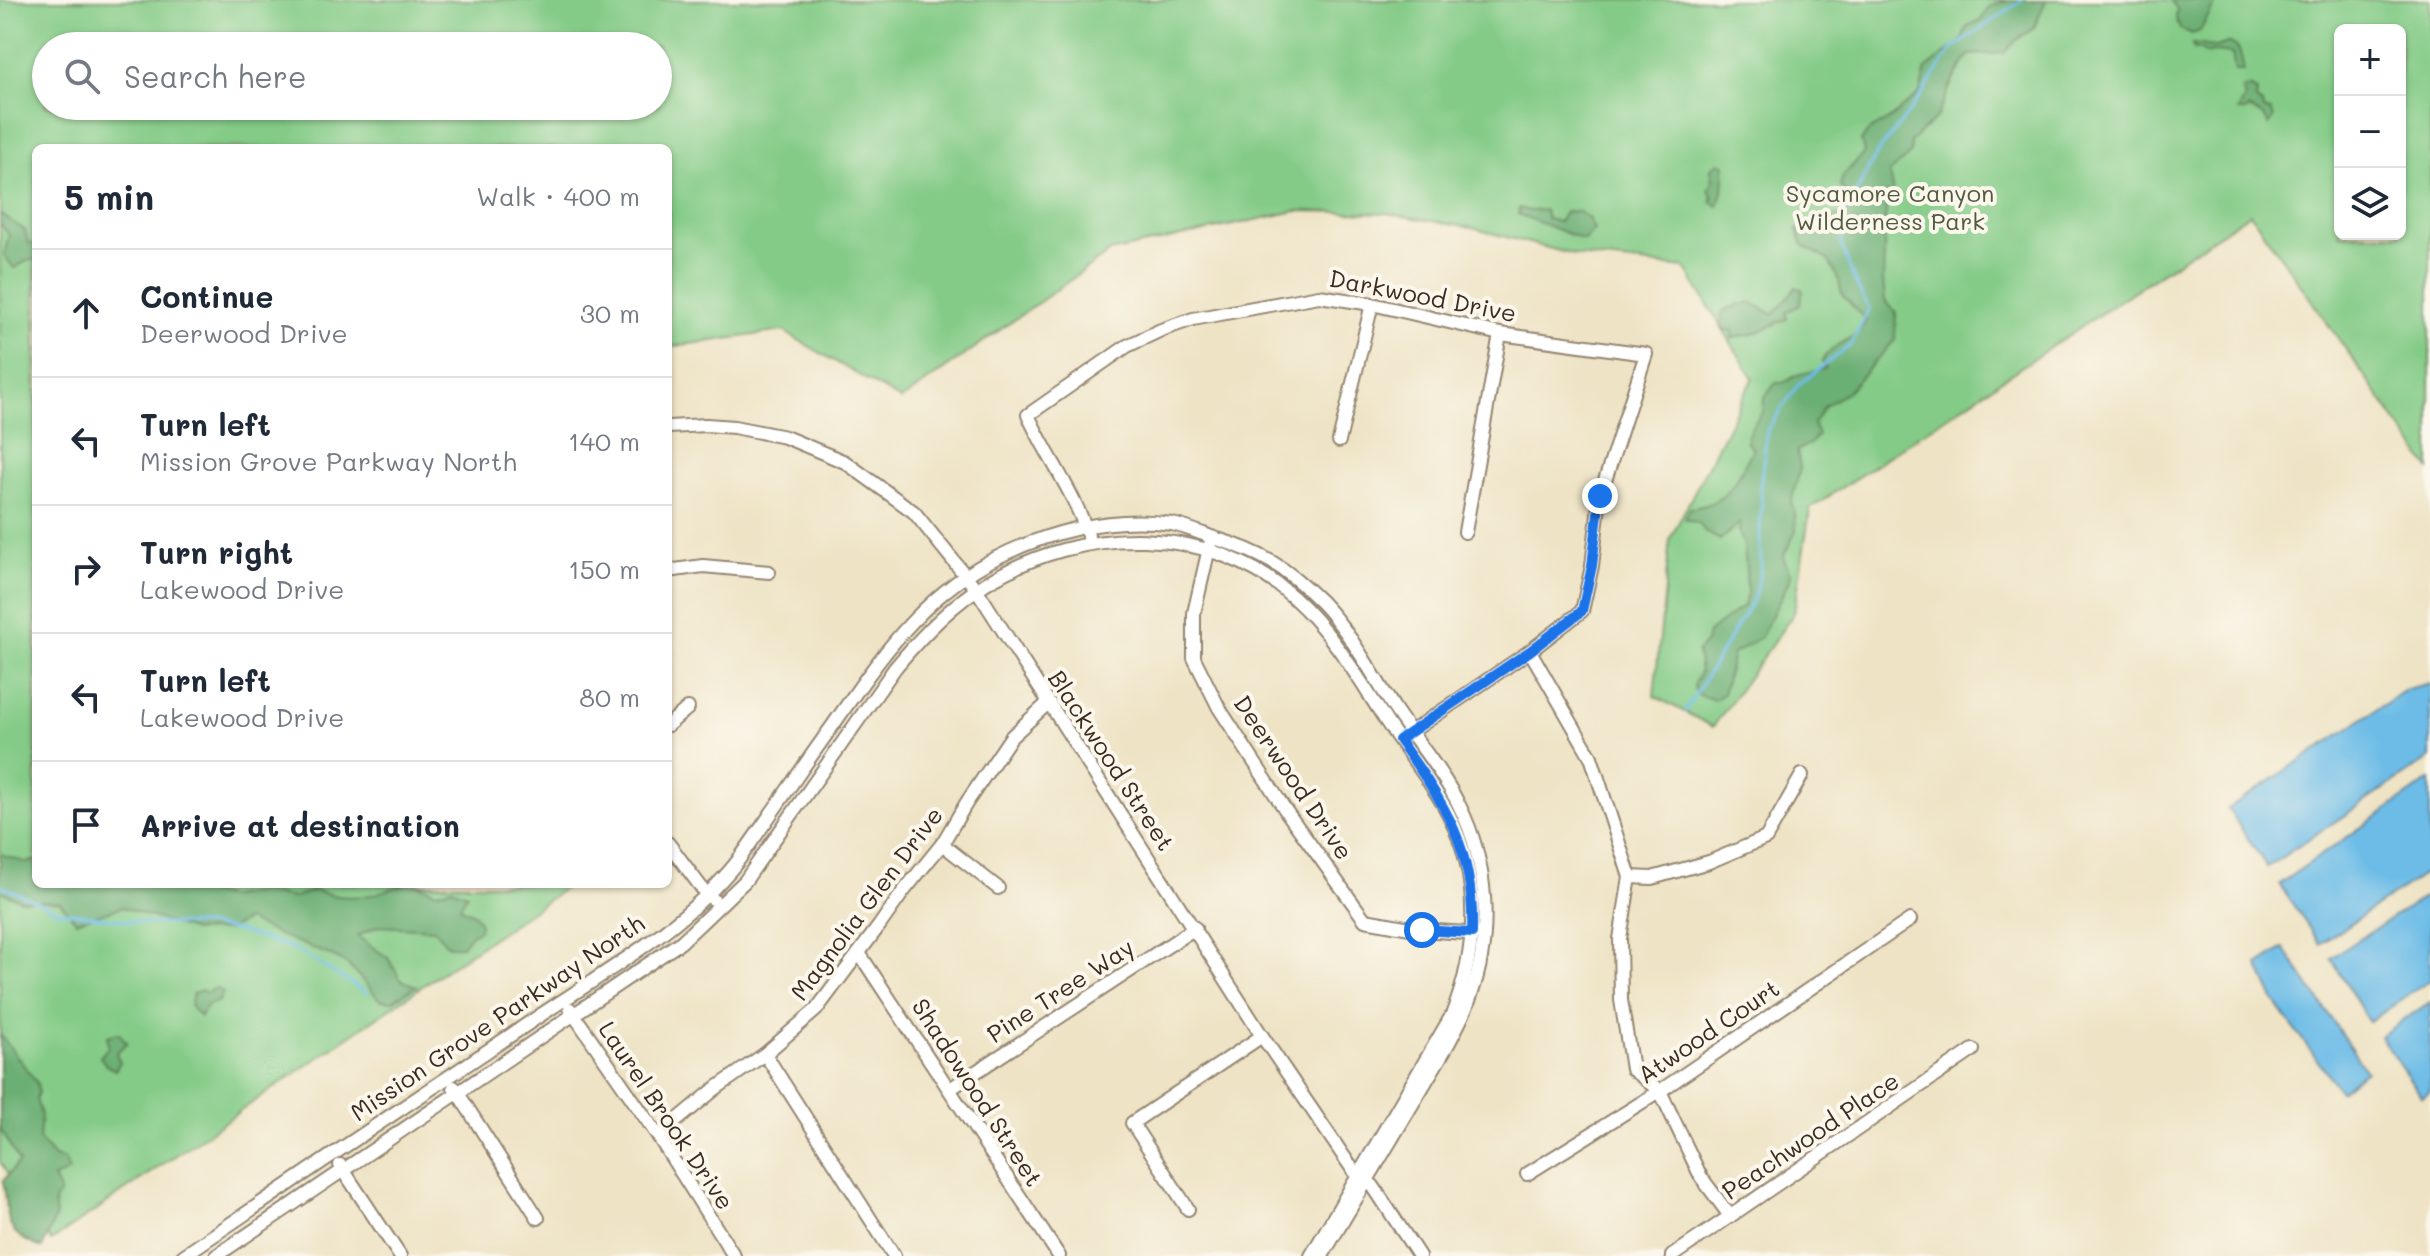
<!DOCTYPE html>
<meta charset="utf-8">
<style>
:root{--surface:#fff;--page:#f6f6f7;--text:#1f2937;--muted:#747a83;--line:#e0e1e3}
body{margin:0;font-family:Mali,sans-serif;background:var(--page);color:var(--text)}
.controls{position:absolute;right:24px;top:24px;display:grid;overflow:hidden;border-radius:12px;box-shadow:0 2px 6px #0004}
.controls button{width:72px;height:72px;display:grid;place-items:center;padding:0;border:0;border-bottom:2px solid var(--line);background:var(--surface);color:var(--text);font:40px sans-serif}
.stop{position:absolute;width:24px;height:24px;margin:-18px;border:6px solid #1a73e8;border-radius:50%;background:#fff}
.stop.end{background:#1a73e8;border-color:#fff;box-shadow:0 2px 8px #0008}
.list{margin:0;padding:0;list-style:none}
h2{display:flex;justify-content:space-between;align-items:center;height:104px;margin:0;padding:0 32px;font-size:34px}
h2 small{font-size:26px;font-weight:400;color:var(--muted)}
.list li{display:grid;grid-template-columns:52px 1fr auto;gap:24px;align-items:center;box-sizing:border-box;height:128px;padding:0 32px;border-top:2px solid var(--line)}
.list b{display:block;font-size:30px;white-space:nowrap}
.list p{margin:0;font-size:26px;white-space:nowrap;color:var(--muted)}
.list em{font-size:26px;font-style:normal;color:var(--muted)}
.icon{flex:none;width:44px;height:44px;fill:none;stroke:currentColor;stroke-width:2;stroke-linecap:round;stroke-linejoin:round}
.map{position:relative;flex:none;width:2430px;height:1256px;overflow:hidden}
.search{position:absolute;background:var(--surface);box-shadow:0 2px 6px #0004;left:32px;top:32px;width:640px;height:88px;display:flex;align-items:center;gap:20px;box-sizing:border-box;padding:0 28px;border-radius:44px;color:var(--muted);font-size:30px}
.panel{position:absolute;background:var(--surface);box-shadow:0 2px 6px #0004;left:32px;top:144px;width:640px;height:744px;border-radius:12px}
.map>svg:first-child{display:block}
.green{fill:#83cb86;stroke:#5f7a52;stroke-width:2;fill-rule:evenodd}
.forest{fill:#6aaf73;stroke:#526c48;stroke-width:2}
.water{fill:#6cbce7;stroke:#547382;stroke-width:2}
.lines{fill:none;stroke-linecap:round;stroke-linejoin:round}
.stream{stroke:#6cbce7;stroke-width:3}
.minor-casing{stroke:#948672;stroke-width:16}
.minor{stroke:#fff;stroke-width:12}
.route{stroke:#1a73e8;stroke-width:10}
.labels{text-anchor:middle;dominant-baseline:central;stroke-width:8;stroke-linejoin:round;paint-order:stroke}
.park-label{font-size:24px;fill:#515a3d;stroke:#fbf7ec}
.street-label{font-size:24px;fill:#3b2a1e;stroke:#fbf7ec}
</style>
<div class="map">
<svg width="2430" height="1256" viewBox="0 0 2430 1256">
<rect width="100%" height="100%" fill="#fbf7ec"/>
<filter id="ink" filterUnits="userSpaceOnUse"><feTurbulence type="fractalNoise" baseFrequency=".0125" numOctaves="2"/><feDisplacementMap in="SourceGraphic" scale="16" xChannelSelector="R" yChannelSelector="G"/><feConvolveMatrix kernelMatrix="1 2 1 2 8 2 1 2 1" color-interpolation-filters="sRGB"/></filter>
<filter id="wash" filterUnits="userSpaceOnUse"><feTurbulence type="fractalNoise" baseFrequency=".006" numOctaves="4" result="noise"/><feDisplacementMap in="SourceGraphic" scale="32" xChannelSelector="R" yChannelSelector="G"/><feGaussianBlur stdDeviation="1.8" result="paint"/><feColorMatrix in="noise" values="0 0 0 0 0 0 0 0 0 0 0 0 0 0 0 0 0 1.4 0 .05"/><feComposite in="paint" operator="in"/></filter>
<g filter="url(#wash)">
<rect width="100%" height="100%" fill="#eee3c5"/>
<path class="green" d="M0 0H2430V469L2250 213 1810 509 1794 613 1713 727 1654 696 1670 539 1753 378 1685 268 1578 256 1472 228 1386 213 1296 211 1110 252 901 400 783 331 668 347V148H36V884H571L51 1241 0 1162ZM2340 30H2400V234H2340ZM46 46H658V106H46Z"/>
<g class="forest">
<path d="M2007 0H2046L2034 28 2015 41 2004 53 1969 55 1952 82 1937 117 1910 142 1911 153 1889 173 1893 193 1887 204 1885 219 1883 279 1885 301 1896 312 1895 340 1847 392 1825 406 1813 424 1818 435 1811 443 1797 450 1800 469 1791 503 1795 513 1796 531 1783 557 1790 573 1789 581 1761 637 1733 654 1723 694 1714 700 1697 694 1693 686 1700 672 1697 652 1706 642 1708 633 1744 605 1747 592 1746 570 1744 546 1739 532 1740 523 1720 540 1705 532 1699 523 1685 519 1690 508C1729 505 1737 478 1753 449L1746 441 1751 428 1763 412 1764 398 1776 383C1788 384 1789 378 1800 374 1808 372 1817 372 1826 368L1822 362C1834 338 1857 344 1866 320L1842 295 1839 281 1829 261 1803 245 1797 229 1816 230 1831 217 1844 215 1852 208 1849 196 1840 186 1843 176 1864 153 1861 141 1868 131 1887 121 1920 93 1926 69 1962 40 1967 26 1981 20 1989 7Z"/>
<path d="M2170 0H2210L2215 4 2200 31 2192 34 2180 29 2176 18 2177 9Z"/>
<path d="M2228 43C2244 49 2240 57 2244 71H2235L2232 54 2214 52 2205 54 2201 50 2194 49 2192 44 2215 47Z"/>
<path d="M2249 87 2257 91 2256 101 2262 104 2263 110 2271 111 2274 118 2269 125 2265 118 2249 108 2246 111H2238L2245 98 2242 90Z"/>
<path d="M1718 163 1725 164 1723 192 1718 206 1711 201 1713 198 1709 189 1713 182 1711 169Z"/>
<path d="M1519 208 1530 211 1545 210 1547 219 1559 222 1565 212 1578 211 1589 219 1594 230 1584 240 1518 214Z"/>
<path d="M0 214 25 230 28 243 36 245V260H29L14 268 4 255 9 235 0 223Z"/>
<path d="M1796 287 1803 290 1800 305 1787 312V319L1753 334 1732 338V331L1726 330 1719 323 1723 321 1721 315 1726 309 1737 306 1736 304H1754L1773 314 1782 305Z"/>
<path d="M0 854 27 863 36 860V884H181L228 898 263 891 292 898 314 890C330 896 345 898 363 896 392 893 406 874 435 892L452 888 467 894 460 907 474 914 480 923 479 930 471 934 462 946H448L434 929 378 926 357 936 388 958 401 980 416 986 392 1001 380 1000C370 989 352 966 340 960 310 945 277 937 247 920L228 930 194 931 122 907 76 921 60 902 21 900 0 891Z"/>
<path d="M217 988 223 993 218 1002 207 1005 200 1017 190 1006 193 993 202 990 205 993Z"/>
<path d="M119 1033 127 1043 116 1053 120 1062 115 1070 107 1066 100 1057 108 1047 107 1036Z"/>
<path d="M0 1034 37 1083 38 1092 36 1099 41 1115 39 1140 54 1157 65 1160 69 1172 53 1178 60 1193 54 1201 56 1216 42 1248C0 1232 11 1219 3 1181L19 1162 0 1128Z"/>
</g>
<g class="water">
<path d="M2430 683V758L2267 867 2228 809 2407 689Z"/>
<path d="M2430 780V870L2320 944 2279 884Z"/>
<path d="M2430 893V980L2369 1022 2331 958Z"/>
<path d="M2284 948 2366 1071 2340 1091 2275 1002 2258 965Z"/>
<path d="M2430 1002V1091L2422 1097 2380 1036Z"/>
</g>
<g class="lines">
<g class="stream">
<path d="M1685 711 1753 600 1761 570 1760 526 1762 501 1760 488 1767 430 1799 384 1851 345 1869 309 1855 282 1841 244 1844 215 1877 153 1911 110 1953 48 2022 0"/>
<path d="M0 885 58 911 142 923 207 925 239 931 293 948 367 993"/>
</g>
</g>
</g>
<g filter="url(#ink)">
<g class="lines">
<defs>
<g id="minor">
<path d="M668 427 707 425 734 427 785 437 845 462 914 512 977 590 1262 1036 1353 1170 1373 1186 1419 1256"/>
<path d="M1339 441 1372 304"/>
<path d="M1465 532 1500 334"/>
<path d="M1088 536C1075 493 1046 455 1028 415L1127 346 1161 330 1193 319 1319 296 1372 304 1500 334 1646 354 1600 496 1592 566 1582 611 1530 651 1405 736"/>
<path d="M1210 544 1194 613V658L1219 708 1286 811 1365 920 1422 930 1480 934"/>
<path d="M668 571 703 566 769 572"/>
<path d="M1530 651 1591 757 1630 877 1620 939 1621 1000 1632 1069 1660 1091 1701 1177 1730 1216"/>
<path d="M668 725 688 708"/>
<path d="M668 843 707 895 713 899"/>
<path d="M942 844 998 888"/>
<path d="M1630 877 1652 878 1709 862 1766 838 1802 775"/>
<path d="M859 953 1059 1256"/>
<path d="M570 1009 658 1136 734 1256"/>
<path d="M765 1054 894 1256"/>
<path d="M454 1087 538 1218"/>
<path d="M950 1089 1195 928"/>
<path d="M658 1136 715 1089 765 1054 816 1010 879 926 903 892 942 844 967 802 1011 737 1048 703"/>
<path d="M340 1165 400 1256"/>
<path d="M1527 1174 1660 1091 1910 920"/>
<path d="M1188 1209 1132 1123 1262 1036"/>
<path d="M183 1256C297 1178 411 1102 526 1025 596 977 684 929 737 862 769 818 799 772 831 728 877 662 918 600 990 561 1045 532 1110 515 1172 524 1187 527 1200 533 1214 538 1261 552 1286 567 1321 602 1351 633 1372 674 1396 711 1417 742 1442 771 1459 805 1488 862 1493 934 1471 995 1465 1013 1456 1029 1447 1046L1322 1256"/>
<path d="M216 1256 681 942 745 881 895 668C922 635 952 604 988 582 1082 525 1210 522 1294 598 1333 633 1360 681 1388 724 1408 754 1433 783 1449 815 1481 878 1478 950 1452 1015L1311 1256"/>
<path d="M1672 1256 1973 1050"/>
</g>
</defs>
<use href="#minor" class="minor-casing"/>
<use href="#minor" class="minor"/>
</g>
</g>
<g class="lines" filter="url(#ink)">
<path class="route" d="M1422 930 1472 933C1475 850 1446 805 1399 740L1530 651 1582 611 1592 566 1600 496"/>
</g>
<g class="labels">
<g class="park-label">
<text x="1890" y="192">Sycamore Canyon<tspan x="1890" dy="28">Wilderness Park</tspan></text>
</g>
<g class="street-label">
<text transform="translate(1423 295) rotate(11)">Darkwood Drive</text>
<text transform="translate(1112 760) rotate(57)">Blackwood Street</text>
<text transform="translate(1294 777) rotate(56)">Deerwood Drive</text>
<text transform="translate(866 903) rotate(-53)">Magnolia Glen Drive</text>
<text transform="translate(1060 990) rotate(-33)">Pine Tree Way</text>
<text transform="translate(497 1017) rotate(-34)">Mission Grove Parkway North</text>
<text transform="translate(1708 1031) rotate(-34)">Atwood Court</text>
<text transform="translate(978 1092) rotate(57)">Shadowood Street</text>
<text transform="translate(667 1115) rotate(56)">Laurel Brook Drive</text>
<text transform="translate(1810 1135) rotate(-34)">Peachwood Place</text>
</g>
</g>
</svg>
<div class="controls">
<button>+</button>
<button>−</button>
<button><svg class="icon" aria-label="layers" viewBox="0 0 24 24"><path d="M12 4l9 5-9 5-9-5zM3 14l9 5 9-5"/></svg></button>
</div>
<div class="stop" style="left:1422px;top:930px"></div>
<div class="stop end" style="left:1600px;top:496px"></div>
<div class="search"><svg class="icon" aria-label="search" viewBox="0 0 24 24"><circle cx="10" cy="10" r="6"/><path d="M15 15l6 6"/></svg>Search here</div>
<section class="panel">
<h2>5 min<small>Walk · 400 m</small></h2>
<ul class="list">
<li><svg class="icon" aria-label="ahead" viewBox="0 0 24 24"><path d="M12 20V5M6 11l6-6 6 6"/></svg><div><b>Continue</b><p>Deerwood Drive</p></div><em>30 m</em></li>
<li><svg class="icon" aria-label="left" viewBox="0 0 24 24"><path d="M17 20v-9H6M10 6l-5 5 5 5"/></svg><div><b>Turn left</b><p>Mission Grove Parkway North</p></div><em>140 m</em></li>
<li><svg class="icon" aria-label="right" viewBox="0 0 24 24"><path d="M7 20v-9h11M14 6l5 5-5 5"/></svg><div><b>Turn right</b><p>Lakewood Drive</p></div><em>150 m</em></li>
<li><svg class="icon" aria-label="left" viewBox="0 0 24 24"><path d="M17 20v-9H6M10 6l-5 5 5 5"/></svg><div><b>Turn left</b><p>Lakewood Drive</p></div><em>80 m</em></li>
<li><svg class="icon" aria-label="arrive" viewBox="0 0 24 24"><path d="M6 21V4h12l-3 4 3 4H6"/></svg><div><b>Arrive at destination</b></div></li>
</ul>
</section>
</div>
